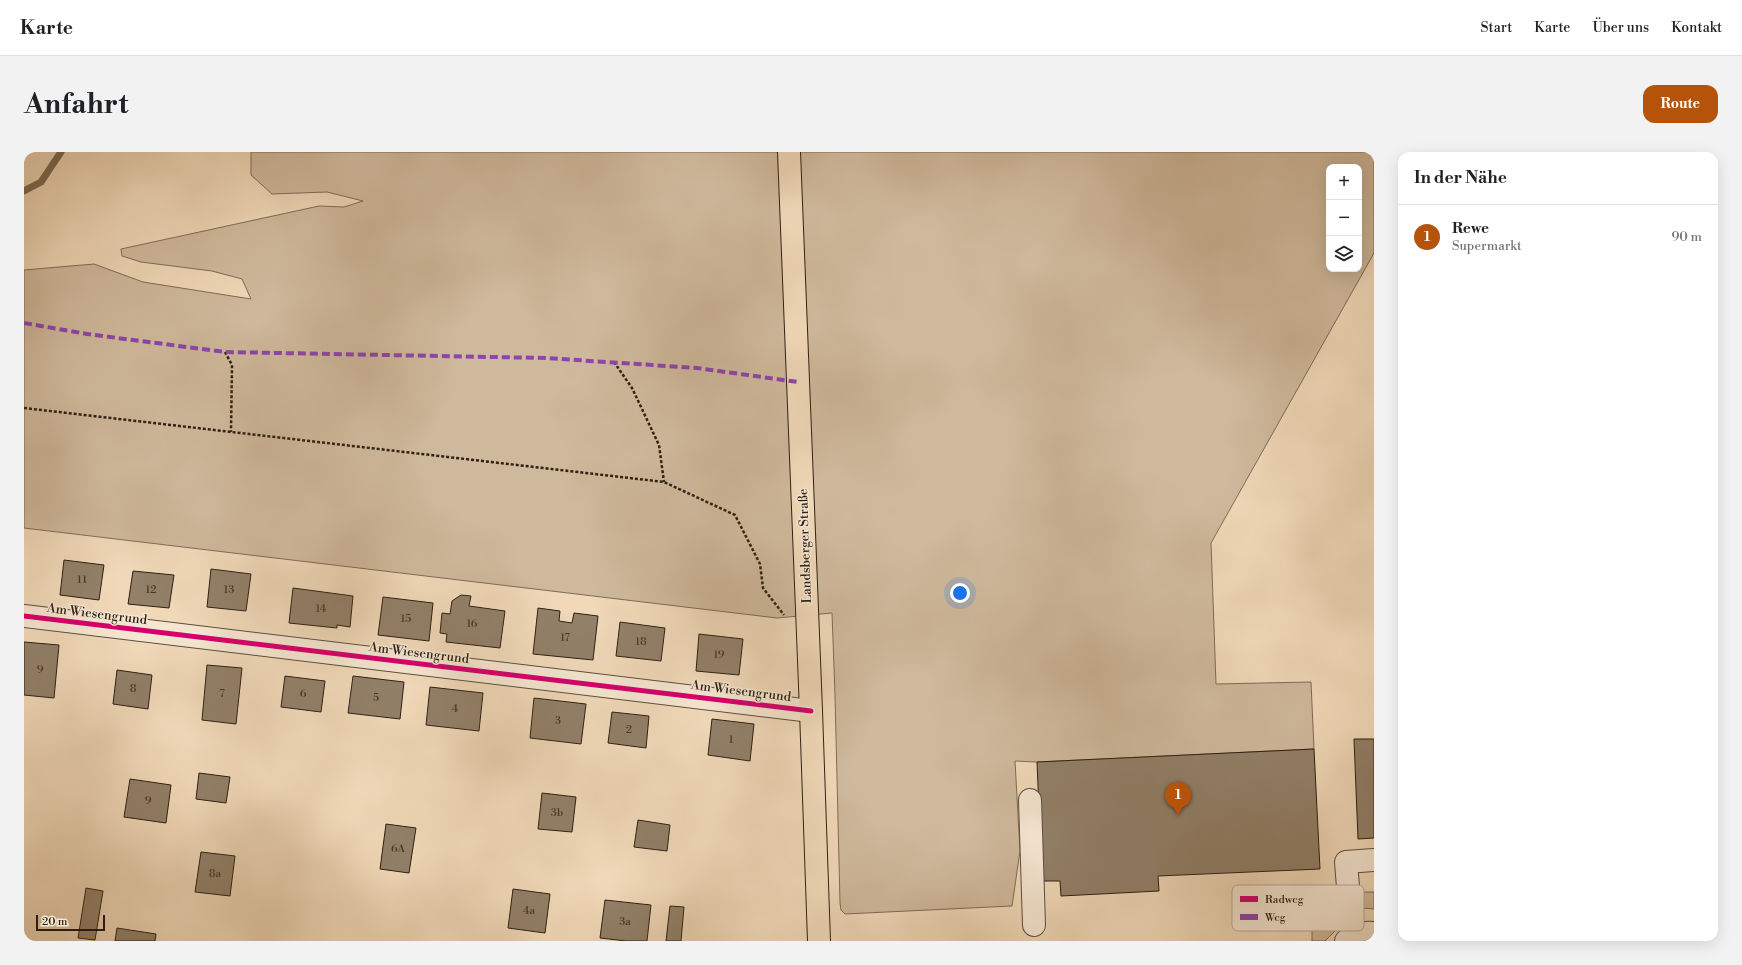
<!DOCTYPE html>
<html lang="de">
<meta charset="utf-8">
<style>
:root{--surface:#fff;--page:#f2f2f2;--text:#202124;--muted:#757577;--line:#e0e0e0;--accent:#b45309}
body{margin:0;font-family:"Libre Bodoni",serif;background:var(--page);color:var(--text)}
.controls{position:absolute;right:12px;top:12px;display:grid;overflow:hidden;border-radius:8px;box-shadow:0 4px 16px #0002}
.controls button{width:36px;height:36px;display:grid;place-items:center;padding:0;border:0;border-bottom:1px solid var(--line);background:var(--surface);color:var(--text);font:20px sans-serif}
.scale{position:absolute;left:12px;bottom:10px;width:69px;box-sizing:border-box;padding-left:4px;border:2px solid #2d2013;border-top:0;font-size:11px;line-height:14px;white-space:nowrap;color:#2d2013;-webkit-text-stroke:3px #f5e6d1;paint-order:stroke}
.you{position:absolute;left:936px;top:441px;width:14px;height:14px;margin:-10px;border:3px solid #fff;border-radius:50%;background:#1a73e8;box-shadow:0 0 0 6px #1a73e833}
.badge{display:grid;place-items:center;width:26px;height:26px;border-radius:50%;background:var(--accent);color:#fff;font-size:13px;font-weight:700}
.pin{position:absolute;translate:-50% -33px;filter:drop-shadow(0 1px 2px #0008)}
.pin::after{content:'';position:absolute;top:21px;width:14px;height:12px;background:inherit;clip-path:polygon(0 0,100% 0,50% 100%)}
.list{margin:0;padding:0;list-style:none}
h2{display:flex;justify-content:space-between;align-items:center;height:52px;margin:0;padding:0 16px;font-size:17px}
h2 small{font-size:13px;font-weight:400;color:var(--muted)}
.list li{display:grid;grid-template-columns:26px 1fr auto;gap:12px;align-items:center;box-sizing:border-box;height:64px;padding:0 16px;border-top:1px solid var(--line)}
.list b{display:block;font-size:15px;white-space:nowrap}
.list p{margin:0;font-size:13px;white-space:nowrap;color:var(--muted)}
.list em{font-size:13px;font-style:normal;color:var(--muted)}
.icon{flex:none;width:22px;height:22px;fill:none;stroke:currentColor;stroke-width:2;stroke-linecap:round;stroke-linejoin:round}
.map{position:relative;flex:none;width:1350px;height:789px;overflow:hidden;border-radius:12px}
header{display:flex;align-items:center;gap:24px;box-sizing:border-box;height:56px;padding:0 20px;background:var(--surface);border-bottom:1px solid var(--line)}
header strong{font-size:19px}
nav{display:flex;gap:22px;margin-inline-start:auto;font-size:14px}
.intro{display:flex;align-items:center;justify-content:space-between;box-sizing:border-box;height:96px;padding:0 24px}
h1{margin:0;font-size:28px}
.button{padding:10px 18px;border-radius:12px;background:var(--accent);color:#fff;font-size:14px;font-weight:700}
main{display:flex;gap:24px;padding:0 24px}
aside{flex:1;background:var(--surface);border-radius:12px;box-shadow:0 4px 16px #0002}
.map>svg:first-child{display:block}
.green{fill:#cfb99c;stroke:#7e6c58;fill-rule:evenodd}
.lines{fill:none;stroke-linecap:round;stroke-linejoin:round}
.stream{stroke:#7a6954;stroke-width:7}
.building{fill:#928069;stroke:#2d2013}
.minor-casing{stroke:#5e4e3c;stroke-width:24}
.major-casing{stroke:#2d2013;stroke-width:24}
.path{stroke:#2d2013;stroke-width:2.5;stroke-dasharray:3 2;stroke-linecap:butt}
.minor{stroke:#f5e6d1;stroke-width:22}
.major{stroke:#f0d8b8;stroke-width:22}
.quiet{stroke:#8e44ad;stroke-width:4;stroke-dasharray:8 4;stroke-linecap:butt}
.cycleway-casing{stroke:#f5e6d1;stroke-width:8}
.cycleway{stroke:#d6006c;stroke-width:5}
.labels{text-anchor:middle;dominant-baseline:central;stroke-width:3;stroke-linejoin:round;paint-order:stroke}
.number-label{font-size:11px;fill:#463828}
.street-label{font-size:13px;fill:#2d2013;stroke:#f5e6d1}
.key{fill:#f5e6d1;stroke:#b9ab98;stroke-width:1}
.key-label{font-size:11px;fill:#2d2013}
</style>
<header>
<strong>Karte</strong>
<nav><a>Start</a><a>Karte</a><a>Über uns</a><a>Kontakt</a></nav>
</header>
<div class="intro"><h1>Anfahrt</h1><a class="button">Route</a></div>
<main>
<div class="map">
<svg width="1350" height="789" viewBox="0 0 1350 789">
<rect width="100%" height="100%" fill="#f0d8b8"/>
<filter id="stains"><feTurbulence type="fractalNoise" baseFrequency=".005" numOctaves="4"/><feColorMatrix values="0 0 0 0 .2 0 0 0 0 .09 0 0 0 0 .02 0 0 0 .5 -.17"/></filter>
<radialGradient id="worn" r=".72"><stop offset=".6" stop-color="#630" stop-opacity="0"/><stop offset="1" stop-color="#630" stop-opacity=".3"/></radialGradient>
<g class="green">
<path d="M227 0H1350V101L1187 391 1192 532 1287 530 1290 597 1013 610 991 609 996 699 988 754 821 762 817 758 816 751 811 543 808 461 753 466 0 376V118L70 112 119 130 227 147 218 127 188 119 117 110 98 104 97 97 295 54 320 55 339 49 303 40 248 42 227 23ZM1305 15H1335V117H1305Z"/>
<path d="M1337 740H1350V757L1339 756Z"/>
<path d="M1315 775 1301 789H1288V777Z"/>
</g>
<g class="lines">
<path class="stream" d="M0 39 17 30 37 0"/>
</g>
<g class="building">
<path d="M40 408 80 413 75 448 36 443Z"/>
<path d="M187 417 227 422 222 459 183 455Z"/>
<path d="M109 419 150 423 145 456 104 452Z"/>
<path d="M269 436 329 444 326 475 313 473V476L265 471Z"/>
<path d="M437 443 447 444 445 454 481 459 476 496 422 490 423 482 416 481 418 461 426 462 428 449Z"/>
<path d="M359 445 409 451 405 489 354 483Z"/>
<path d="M514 456 536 459 535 469 548 471 550 461 574 464 569 508 509 502Z"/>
<path d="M596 470 641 476 637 509 592 504Z"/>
<path d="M675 482 719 487 715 523 672 519Z"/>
<path d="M0 490 35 493 30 546 0 543Z"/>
<path d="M183 513 218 516 212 572 178 568Z"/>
<path d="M93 518 128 523 124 557 89 552Z"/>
<path d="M261 524 301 529 297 560 257 555Z"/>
<path d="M329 524 380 530 376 567 324 561Z"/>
<path d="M406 535 459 541 455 579 402 573Z"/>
<path d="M510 546 562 552 557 592 506 586Z"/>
<path d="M588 560 625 564 622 596 584 591Z"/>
<path d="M688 567 730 572 726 609 684 603Z"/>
<path d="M1330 587H1350V686L1334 687Z"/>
<path d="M1290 597 1296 717 1134 724 1135 739 1037 744 1036 729H1018L1013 610Z"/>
<path d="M175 621 206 625 202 651 172 647Z"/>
<path d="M106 627 147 633 142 671 100 665Z"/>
<path d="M518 641 552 645 548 680 514 677Z"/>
<path d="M614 668 646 673 643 699 610 695Z"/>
<path d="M362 672 392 676 385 721 356 717Z"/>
<path d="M177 700 211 704 206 744 171 740Z"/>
<path d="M62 736 79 739 71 788 54 786Z"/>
<path d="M489 737 526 742 521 781 484 776Z"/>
<path d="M581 748 627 753 623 789H602L576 786Z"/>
<path d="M646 754 660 755 657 789H642Z"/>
<path d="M93 776 132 782 131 789H91Z"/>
</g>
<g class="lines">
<defs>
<g id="minor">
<path d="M0 464 787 559"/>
<path d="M1006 648 1010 773"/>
<path d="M1328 785 1322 710 1350 708"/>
<path d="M1322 789C1328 782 1341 780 1350 781"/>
</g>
<path id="major" d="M765 0 787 559 795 789"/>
</defs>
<use href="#minor" class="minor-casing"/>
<use href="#major" class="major-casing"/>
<g class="path">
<path d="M201 200 208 213 207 280"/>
<path d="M590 210 608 236 635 293 640 330"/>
<path d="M0 256 640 330 711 363 736 412 739 436 760 463"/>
</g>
<use href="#minor" class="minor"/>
<use href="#major" class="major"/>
<path class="quiet" d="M0 171 63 182 201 200 522 206 673 216 774 230"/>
<defs>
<path id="cycleway" d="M0 464 787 559"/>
</defs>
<use href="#cycleway" class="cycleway-casing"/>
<use href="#cycleway" class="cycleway"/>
</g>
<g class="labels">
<g class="number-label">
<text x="58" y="428">11</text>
<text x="127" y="438">12</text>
<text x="205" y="438">13</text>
<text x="297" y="457">14</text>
<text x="382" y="467">15</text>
<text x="448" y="472">16</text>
<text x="541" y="486">17</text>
<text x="617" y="490">18</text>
<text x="695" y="503">19</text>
<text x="16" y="518">9</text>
<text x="109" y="537">8</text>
<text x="198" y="542">7</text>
<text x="279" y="542">6</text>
<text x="352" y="546">5</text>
<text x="431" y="557">4</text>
<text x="534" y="569">3</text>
<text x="605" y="578">2</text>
<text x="707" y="588">1</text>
<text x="124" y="649">9</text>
<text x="533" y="661">3b</text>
<text x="374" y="697">6A</text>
<text x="191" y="722">8a</text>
<text x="505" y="759">4a</text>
<text x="601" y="770">3a</text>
</g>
<g class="street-label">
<text transform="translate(781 394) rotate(-92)">Landsberger Straße</text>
<text transform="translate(73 462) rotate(7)">Am Wiesengrund</text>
<text transform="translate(395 501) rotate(7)">Am Wiesengrund</text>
<text transform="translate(717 539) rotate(7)">Am Wiesengrund</text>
</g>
</g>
<rect x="1208" y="733" width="132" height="46" rx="6" class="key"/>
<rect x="1216" y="744" width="18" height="6" fill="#d6006c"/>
<rect x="1216" y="762" width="18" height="6" fill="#8e44ad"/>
<g class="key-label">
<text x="1241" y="751">Radweg</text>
<text x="1241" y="769">Weg</text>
</g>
<rect width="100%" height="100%" filter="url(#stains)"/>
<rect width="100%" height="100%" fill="url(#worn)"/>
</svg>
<div class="controls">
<button>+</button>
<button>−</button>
<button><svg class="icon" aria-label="layers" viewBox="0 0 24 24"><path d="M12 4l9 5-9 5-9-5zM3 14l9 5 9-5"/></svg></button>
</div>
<div class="scale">20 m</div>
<div class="you"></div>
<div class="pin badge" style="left:1154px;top:663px">1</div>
</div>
<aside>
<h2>In der Nähe<small></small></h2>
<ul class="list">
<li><span class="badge">1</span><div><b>Rewe</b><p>Supermarkt</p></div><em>90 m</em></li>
</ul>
</aside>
</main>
